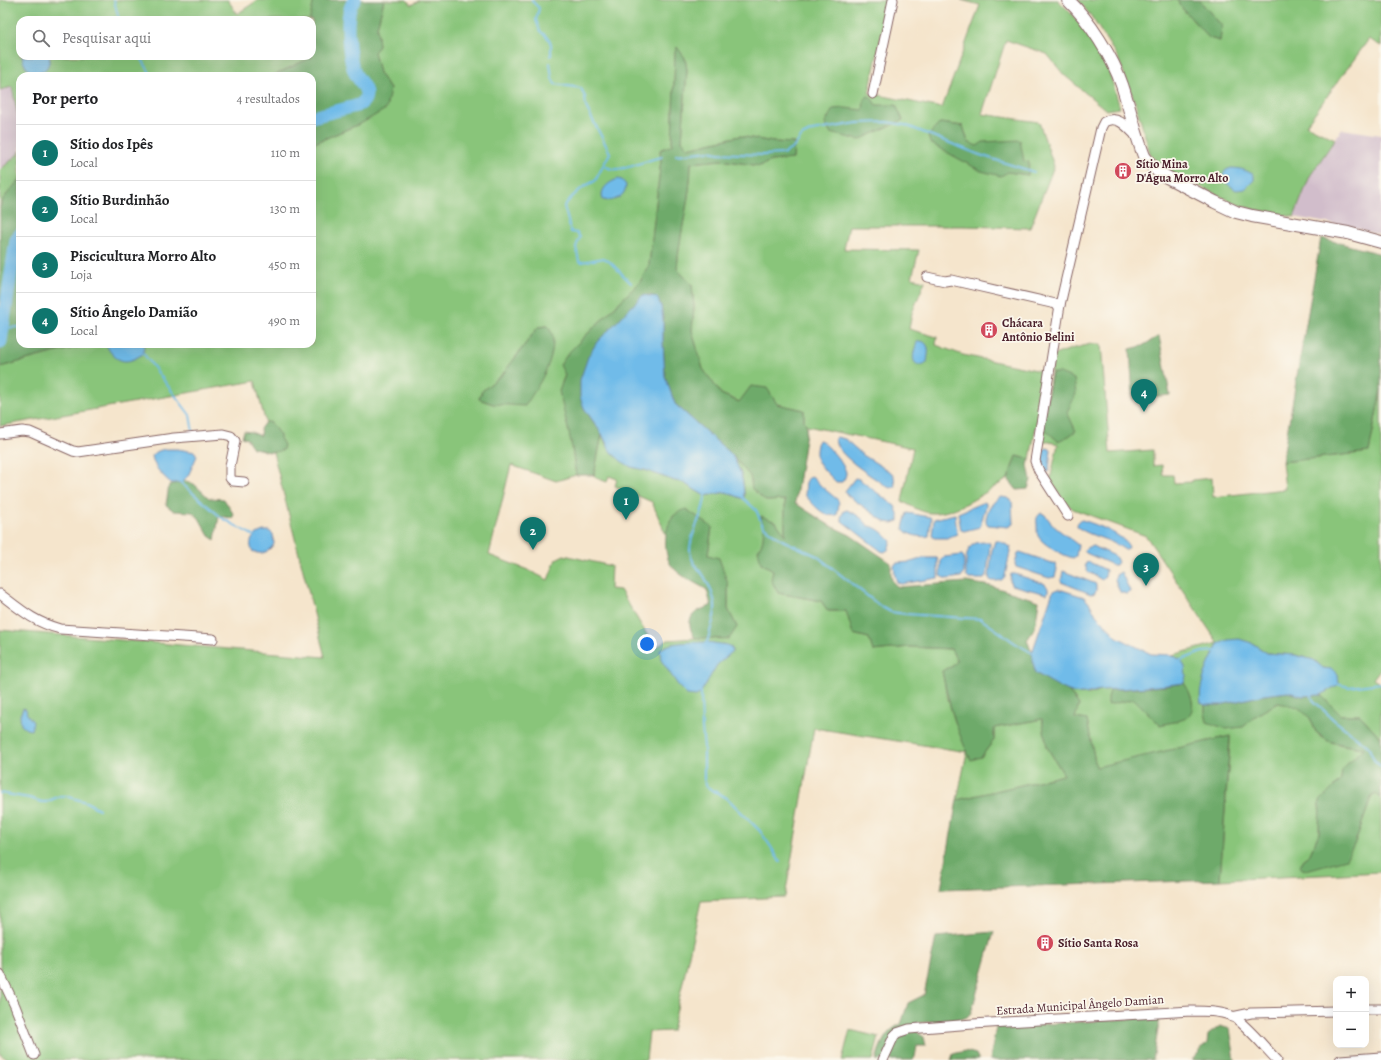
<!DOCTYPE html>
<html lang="pt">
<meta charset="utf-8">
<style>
:root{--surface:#fff;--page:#f6f6f6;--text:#202124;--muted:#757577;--line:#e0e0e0;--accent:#0f766e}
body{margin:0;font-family:Alegreya,serif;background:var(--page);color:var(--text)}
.controls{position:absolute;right:12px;bottom:12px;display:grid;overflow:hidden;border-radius:8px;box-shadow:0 4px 16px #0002}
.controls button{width:36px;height:36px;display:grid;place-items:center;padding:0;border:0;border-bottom:1px solid var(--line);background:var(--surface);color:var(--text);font:20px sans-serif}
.you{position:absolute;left:647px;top:644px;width:14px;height:14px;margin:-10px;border:3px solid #fff;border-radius:50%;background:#1a73e8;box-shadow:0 0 0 6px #1a73e833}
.badge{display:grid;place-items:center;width:26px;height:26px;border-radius:50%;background:var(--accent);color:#fff;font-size:13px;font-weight:700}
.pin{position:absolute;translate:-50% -33px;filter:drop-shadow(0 1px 2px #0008)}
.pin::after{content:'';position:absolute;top:21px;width:14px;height:12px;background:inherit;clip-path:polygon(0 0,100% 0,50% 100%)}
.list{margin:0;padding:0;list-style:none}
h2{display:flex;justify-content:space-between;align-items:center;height:52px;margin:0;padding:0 16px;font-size:17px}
h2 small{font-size:13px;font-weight:400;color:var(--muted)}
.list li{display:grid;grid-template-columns:26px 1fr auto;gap:12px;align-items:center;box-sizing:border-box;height:56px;padding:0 16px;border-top:1px solid var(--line)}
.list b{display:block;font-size:15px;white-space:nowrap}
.list p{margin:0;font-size:13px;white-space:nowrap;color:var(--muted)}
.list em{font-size:13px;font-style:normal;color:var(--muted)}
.icon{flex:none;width:22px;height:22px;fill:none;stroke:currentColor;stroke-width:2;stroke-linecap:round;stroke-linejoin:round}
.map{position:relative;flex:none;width:1381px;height:1060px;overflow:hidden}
.search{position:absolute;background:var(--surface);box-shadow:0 4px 16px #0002;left:16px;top:16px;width:300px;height:44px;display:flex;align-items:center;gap:10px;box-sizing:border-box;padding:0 14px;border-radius:12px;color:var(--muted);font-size:15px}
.panel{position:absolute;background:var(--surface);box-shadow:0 4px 16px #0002;left:16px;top:72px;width:300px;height:276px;border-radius:12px}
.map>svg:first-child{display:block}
.industrial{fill:#d1bdcb}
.green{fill:#89c57a;stroke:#6a7252;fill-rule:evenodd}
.forest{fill:#6eaa6a;stroke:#5c644a}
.water{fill:#70bbe9;stroke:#5d6d8a}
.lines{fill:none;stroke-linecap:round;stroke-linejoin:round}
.stream{stroke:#70bbe9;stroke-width:2}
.river{stroke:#70bbe9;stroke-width:13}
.street-casing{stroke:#866463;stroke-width:11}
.secondary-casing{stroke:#866463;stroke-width:14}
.street{stroke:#fff;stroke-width:9}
.secondary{stroke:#fff;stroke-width:12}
.labels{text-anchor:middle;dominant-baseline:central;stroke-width:3.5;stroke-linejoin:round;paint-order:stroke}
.poi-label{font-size:12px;font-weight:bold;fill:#4a1f2b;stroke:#fbf7ec;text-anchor:start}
.street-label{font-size:12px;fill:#4a1f2b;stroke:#fbf7ec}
</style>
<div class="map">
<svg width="1381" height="1060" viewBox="0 0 1381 1060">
<rect width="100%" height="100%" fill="#fbf7ec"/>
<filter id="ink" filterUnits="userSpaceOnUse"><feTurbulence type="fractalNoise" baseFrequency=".025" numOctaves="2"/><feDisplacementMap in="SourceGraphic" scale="8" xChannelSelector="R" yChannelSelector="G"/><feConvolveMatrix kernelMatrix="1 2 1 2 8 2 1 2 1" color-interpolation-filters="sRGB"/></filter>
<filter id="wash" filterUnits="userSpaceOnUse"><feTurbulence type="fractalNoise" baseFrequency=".012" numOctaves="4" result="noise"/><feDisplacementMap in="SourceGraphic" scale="16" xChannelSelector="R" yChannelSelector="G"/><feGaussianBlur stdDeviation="0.9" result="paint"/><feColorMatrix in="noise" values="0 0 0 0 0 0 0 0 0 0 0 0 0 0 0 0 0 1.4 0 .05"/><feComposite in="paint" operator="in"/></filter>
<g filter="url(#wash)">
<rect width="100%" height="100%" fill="#f5e5cc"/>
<g class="industrial">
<path d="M12 87 20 126V151L17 155 0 170V90Z"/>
<path d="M1342 129 1381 135V235L1350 227 1294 217 1310 176Z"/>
</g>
<g class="green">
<path d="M0 0H228L237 14 258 0H314L310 20H20V56H312V37L313 49 312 57 272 76H20V126L12 87 0 90Z"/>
<path d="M384 0H407L411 5 420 0H889L869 93 942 108 980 5 961 0H1058C1077 18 1094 41 1105 64 1112 78 1116 94 1120 108L1106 110 1064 75 1047 54 1006 40 982 114 1039 122 1054 166 1030 228 963 226H849L844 249 919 250 912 278 925 281 912 313 909 329 937 337 936 345 963 355 1046 372 1030 459 1016 456 1008 479C986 491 951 519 925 512 917 510 909 505 902 501L913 448 807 426 804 421V410L777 404 751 386 740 402 721 394 703 369 692 331 694 307 692 285 677 269C679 233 691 198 691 163L721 160 760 166 771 161 793 159 794 143 773 142 740 136 688 148 682 141 687 70 685 58 677 48 675 52 672 145 660 151 661 160 649 265 640 282 569 352 565 375 562 382 576 475 556 481 511 465 489 555 528 570 548 580 556 559 564 555 611 566 610 589 620 590 655 648 668 640 695 638 737 627 728 609V584L708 555 712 527 673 516 666 535 652 502 615 486 617 479 609 476 607 482 596 478 594 475 602 434 606 444 631 467 645 470 675 481 682 482 705 496 726 492 744 499C745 482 740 469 732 455L750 476 766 501 785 500V536L761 517 764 534 761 563 773 570 778 593 821 601 828 611H847L853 634 869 638 873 651 909 647 951 649 957 661 953 666 942 671 947 696 955 722 981 757 994 740V728L1042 719 1047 747 1064 775 957 800 967 752 814 728 785 897 701 901 672 1031 649 1032 646 1060H11L2 1056 0 1053V630L325 657 255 381 0 426V367L48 354 92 344H312V144L362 123 390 89 379 73 374 52 379 46 377 27ZM940 123 963 126 968 142 1028 175 1008 172ZM548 326 493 404 479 399 482 391 503 374 538 327Z"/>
<path d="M1078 0H1177L1181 7 1209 38 1220 41 1222 26 1199 0H1381V46L1369 39 1306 125 1335 139 1310 176 1294 217 1253 209 1239 205 1166 170 1159 165 1150 153 1135 102 1118 58 1091 16Z"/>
<path d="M20 151V179L3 199 0 208V170L17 155Z"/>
<path d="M1091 344H1101L1110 453 1153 450V466L1162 465 1163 475H1173L1174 483 1192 482V480L1212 478 1213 497 1285 489 1282 462 1369 452 1381 389V668L1373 679 1381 684V738L1360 715H1341L1321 695 1339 684 1332 669 1323 668 1314 660 1295 655 1267 653 1252 643 1218 644 1205 675 1201 703 1205 705V713L1243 727C1251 720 1268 705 1278 703 1288 702 1305 709 1310 718 1313 722 1313 728 1316 732 1327 745 1349 746 1365 748L1342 769 1341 780 1320 801 1319 833 1310 854 1302 860 1354 845 1372 796 1376 794 1381 798V872L1220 880 1230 744V736L1096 768 1087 720 1075 718 1079 705 1068 690 1079 694H1090L1101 690 1165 686 1183 683 1181 660 1172 655 1218 643 1146 536 1073 509 1065 502 1050 480 1058 444 1040 440 1054 355 1071 349Z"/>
<path d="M850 1030 879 1037 873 1060H842Z"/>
</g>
<g class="forest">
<path d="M314 0H384L377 27 379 46 374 52 379 73 390 89 386 109 362 123 312 144V76H272L312 57 313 49 312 20H310V17Z"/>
<path d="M1177 0H1199L1222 26 1220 41 1209 38 1181 7Z"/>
<path d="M677 47 685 58 687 70 682 141 688 148 740 136 773 142 794 143 793 159 771 161 760 166 721 160 691 163C691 198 679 233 677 269L692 285 694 307 692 331 703 369 721 394 739 402 751 386 767 388 777 404 804 410V421L807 426 795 503 829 525 850 535 891 563C891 572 889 583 899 587L966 582 991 586 1039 601 1035 628 1027 640 1032 653 1035 673 1068 690 1079 705 1075 718 1087 720 1096 767 1230 736 1220 880 941 889 957 800 1064 775 1047 747 1042 719 994 728V740L981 757 971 760C957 732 948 702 942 671L953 666 957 661 951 649 909 647 873 651 869 638 853 634 846 611H828L821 601 778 593 771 580 773 570 761 563 758 550C766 539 763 529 761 516L776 522 785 535V500L766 501 752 489 750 476 732 455 675 404 665 376 663 342V319L661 306 651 295 643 296 597 342 584 408 602 434 594 475H576L571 442 559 391 565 375 560 365 569 352 640 282 649 265 661 160 660 150 672 145 675 52Z"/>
<path d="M868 96 871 97 876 105H896L903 120 859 140 830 133 825 123 833 109 845 108 863 110 864 99Z"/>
<path d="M940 123 963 126 968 142 977 146 983 142 1020 140 1024 161 1029 162 1028 175 1008 172 1001 176 981 171 930 143 928 136Z"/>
<path d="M20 179V344H92L48 354 0 367V349L4 346 3 328 0 335V208L3 199Z"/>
<path d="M1321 238 1381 254V389L1369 452 1282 462Z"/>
<path d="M548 326C550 330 553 334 553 338 554 363 538 386 525 406L493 404 479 399 482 391 503 374 538 327Z"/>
<path d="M1159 336 1170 395 1133 399 1130 349 1142 346Z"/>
<path d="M1052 373H1060L1074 379 1076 394 1067 412 1076 431 1069 436 1058 441 1042 427Z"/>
<path d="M265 422H270L280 435V438L284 445 283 450C267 455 268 450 253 448L247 439 242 437 244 431 251 432 261 436 260 429Z"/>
<path d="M1016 456 1030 459 1028 465 1031 480 1028 489 1017 490 1008 479Z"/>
<path d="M186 481 194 484 209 498 224 499 234 515 232 518 219 516 215 540 209 536 199 518 192 512 174 511 166 505 169 485Z"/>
<path d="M686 509 712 527 708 555 719 558 728 584V609L737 627 729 639 695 638C683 619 693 611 711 606L707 590C695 582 680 577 671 565 663 553 664 528 673 517 675 513 682 511 686 509Z"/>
<path d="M1184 683C1191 693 1199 711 1184 719 1177 722 1167 723 1160 725L1134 699 1108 705V698L1110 690 1165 686Z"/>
<path d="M1288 692 1302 696 1321 695 1341 715H1360L1381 738V798L1376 794 1372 796 1354 845 1346 859 1306 870 1300 868 1302 860 1310 854 1319 833 1320 801 1341 780 1342 769 1364 748 1345 745 1328 741 1316 732 1310 718 1298 707 1278 703 1258 714 1243 727 1226 729 1207 722 1205 713V705H1220L1264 695Z"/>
<path d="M994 932 971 1013 967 1017 962 1019 917 1023 918 1033 924 1037 926 1046H917L915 1057 913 1060H876C880 1045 886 1030 901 1024L908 1003 924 995 936 937Z"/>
<path d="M1160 1017 1153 1060H990L996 1027Z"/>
<path d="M1220 1026 1230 1029 1235 1060H1192L1207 1043 1208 1035Z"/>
<path d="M965 1051 976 1054 979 1060H951L953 1054Z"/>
</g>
<g class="water">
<path d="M22 56H50C50 77 26 81 22 56Z"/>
<path d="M1231 168C1240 168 1246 170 1254 175V180L1245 189 1236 190 1225 182 1223 174 1226 170Z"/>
<path d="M618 179 622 180 626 185C626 196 614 203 603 200 599 189 609 182 618 179Z"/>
<path d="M643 295 657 297 661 306 663 319V342L665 376 675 404 732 455C741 471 744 480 744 499L726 492 705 496 682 482 675 481 645 470 631 467 621 461 610 451 602 434 584 408 580 397V380L588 357 597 342Z"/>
<path d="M922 341C931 345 928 354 927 362 925 365 923 366 919 365 909 362 915 349 917 342Z"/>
<path d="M106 344H144L143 354C139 356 135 359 131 360 119 364 110 354 106 344Z"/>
<path d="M837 437 845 439 863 455 892 473 894 476 895 487 890 488 886 486C873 477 834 454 835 438Z"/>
<path d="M820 440C827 444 846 466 846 473 846 476 844 480 842 482H836C823 468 811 463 818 441Z"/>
<path d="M1046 448 1051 449 1049 470 1047 473 1045 472C1040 464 1038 455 1046 448Z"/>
<path d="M178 449 195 452 197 456 188 476 181 483H171C162 475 154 468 152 456 158 448 168 449 178 449Z"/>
<path d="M812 476 822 487 838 500 839 504 837 515C824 519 813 504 805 495 806 488 804 479 812 476Z"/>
<path d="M855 478 859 479 895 506 899 516V521L893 523 885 522 847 495 845 491Z"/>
<path d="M1001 497 1008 498 1012 501 1013 524 1008 527 988 525 986 522C985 513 993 500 1001 497Z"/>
<path d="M984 502 986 503V506L980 527 964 531 961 530 958 513Z"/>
<path d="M847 510C855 514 864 518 868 526 877 526 885 535 891 541L888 550 884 552 881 551 842 521 841 517 844 511Z"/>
<path d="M907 513 930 517 931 519 929 536C921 538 906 535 903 528Z"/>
<path d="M1041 513 1044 514 1055 527 1078 545 1076 556 1073 558C1064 556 1043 545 1038 536 1037 533 1037 527 1037 524 1036 519 1037 516 1041 513Z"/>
<path d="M955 514 957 534 947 538H934L932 535 934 519Z"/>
<path d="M1082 520C1095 524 1123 534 1129 547L1127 550H1125C1109 538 1091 537 1077 527 1077 523 1078 521 1082 520Z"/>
<path d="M264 531H269L273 534 274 544C269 552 263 555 253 552 247 542 253 534 264 531Z"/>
<path d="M995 541H999L1011 547 1005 576C1002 582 997 581 991 581L989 578 992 550Z"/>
<path d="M989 542 990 544 987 575 984 579H969L966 576C966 566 964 547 976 543 980 542 985 542 989 542Z"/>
<path d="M1093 546 1115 556 1118 562 1116 565H1113L1086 553 1084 550 1088 547Z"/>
<path d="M1020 552 1055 564 1057 569 1055 577 1049 578 1016 567 1015 564 1018 553Z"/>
<path d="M962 555 964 557V573L961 577 947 579 940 576 941 560 944 557Z"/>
<path d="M924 558H937L938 560V578L901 584 897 582 895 576 894 565 897 563 911 562Z"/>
<path d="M1089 562 1106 570C1106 573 1105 578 1102 580L1087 571 1085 565 1086 563Z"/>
<path d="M1063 571 1096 584V590L1095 593 1091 594 1061 582Z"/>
<path d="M1121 572 1130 591 1129 593 1126 594 1120 592 1115 580 1116 575Z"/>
<path d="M1011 574H1015L1045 584C1048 587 1049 590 1047 594L1011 585 1010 580Z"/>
<path d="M1059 589 1084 597 1090 604 1096 615 1117 637 1151 654 1172 655 1181 660 1185 667 1186 676 1184 683C1157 687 1130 688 1103 690 1095 690 1088 695 1079 694 1065 692 1047 679 1035 673L1032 653 1053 591Z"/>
<path d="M1239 639 1252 643 1267 653 1295 655 1314 660 1323 668 1332 669 1338 675 1339 684 1321 695 1302 696 1288 692 1264 695 1220 705H1205L1201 703C1197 685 1211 660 1218 644L1228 640Z"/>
<path d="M707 642 727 645 731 647 733 651 717 665 700 694 696 696 687 695 680 688 661 660 660 650C671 640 692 643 707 642Z"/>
<path d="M23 708 26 709 27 714 33 722 31 730 26 729 21 725 20 715Z"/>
</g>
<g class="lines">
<g class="stream">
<path d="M114 0 119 20"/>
<path d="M532 0 533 2 539 8 536 20 540 31 549 39 551 45V56"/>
<path d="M140 56 149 71 150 76"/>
<path d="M550 63 552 78 555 84 581 88 585 97 586 107 610 153 595 181C582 186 572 196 564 206L571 232 577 233 580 237 576 247 579 261 582 262 604 258 610 262 631 283"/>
<path d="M676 155 709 151 719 153 763 155 783 154 793 148 802 136 812 131 857 123 887 122 905 125 980 155 1034 172"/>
<path d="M604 166C607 167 610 169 613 169 625 171 648 159 662 157"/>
<path d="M3 328 20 327"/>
<path d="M143 353 190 415 193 432"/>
<path d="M182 480 181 483 222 518 254 536"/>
<path d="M705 494C706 512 690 531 690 550 690 561 698 568 704 576 709 585 714 595 715 605 716 618 709 631 707 644"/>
<path d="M743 498 756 510 763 526 782 540 817 556 880 606 891 612 906 614 981 619 1015 643 1034 654"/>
<path d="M1179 661 1202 652 1217 651"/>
<path d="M1337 684 1349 687 1381 683"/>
<path d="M701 692 702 728 704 747V780L707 787 727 798 760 831 771 847 780 862"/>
<path d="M1311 693 1313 700 1334 720 1368 746 1374 760 1381 767"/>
<path d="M0 793 29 798 42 802H46L60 796H66L86 802 99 809"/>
</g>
<g class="river">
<path d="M312 117 356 106C362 104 366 101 366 93 365 85 357 79 354 71 349 58 343 9 355 0"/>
<path d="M0 343 1 341 16 240 20 234"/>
</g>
</g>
</g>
<g filter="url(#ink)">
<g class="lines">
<defs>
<g id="street">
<path d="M873 94 893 0"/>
<path d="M927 277 945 281 951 280 1060 305"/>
<path d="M0 434 22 431 30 432 73 451 78 452 174 438 223 434 231 436 235 441 230 466V478L233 481 244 482"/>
<path d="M1068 516 1039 471 1035 461 1060 305 1101 128 1104 122C1118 114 1128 128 1137 137"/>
<path d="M0 594C21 610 34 622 60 629L213 639"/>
<path d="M0 974 15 1006 34 1055"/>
<path d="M1366 1009H1381"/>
<path d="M1232 1017 1251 1013 1336 1011"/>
<path d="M883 1060 894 1036 897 1033 909 1029 973 1024 1191 1011C1205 1011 1219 1011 1232 1016 1244 1022 1267 1050 1277 1060"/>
<path d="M1340 1060 1381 1057"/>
</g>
<path id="secondary" d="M1068 0C1089 20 1113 58 1122 85 1130 109 1135 133 1144 156 1149 164 1155 169 1163 175L1215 202 1236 212 1252 216 1348 233 1381 242"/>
</defs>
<use href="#street" class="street-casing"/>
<use href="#secondary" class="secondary-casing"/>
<use href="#street" class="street"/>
<use href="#secondary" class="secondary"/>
</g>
</g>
<defs>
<symbol id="building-disc" viewBox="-11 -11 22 22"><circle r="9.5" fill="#d1495b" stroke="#fbf7ec"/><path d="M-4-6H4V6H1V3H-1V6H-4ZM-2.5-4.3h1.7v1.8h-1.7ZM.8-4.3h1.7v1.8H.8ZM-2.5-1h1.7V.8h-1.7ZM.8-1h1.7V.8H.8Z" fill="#fff"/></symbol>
</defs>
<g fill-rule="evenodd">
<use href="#building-disc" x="1113" y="161" width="20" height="20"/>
<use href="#building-disc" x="979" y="320" width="20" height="20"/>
<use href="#building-disc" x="1035" y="933" width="20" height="20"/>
</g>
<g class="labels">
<g class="poi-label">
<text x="1136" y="164">Sítio Mina<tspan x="1136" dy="14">D'Água Morro Alto</tspan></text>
<text x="1002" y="323">Chácara<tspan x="1002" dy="14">Antônio Belini</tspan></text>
<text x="1058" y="943">Sítio Santa Rosa</text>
</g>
<g class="street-label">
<text transform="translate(1080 1005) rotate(-4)">Estrada Municipal Ângelo Damian</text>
</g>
</g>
</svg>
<div class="controls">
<button>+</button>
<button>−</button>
</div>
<div class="you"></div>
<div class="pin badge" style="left:626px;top:520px">1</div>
<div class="pin badge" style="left:533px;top:550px">2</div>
<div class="pin badge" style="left:1146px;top:586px">3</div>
<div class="pin badge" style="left:1144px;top:412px">4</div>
<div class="search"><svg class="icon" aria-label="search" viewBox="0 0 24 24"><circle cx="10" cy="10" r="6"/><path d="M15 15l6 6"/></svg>Pesquisar aqui</div>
<section class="panel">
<h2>Por perto<small>4 resultados</small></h2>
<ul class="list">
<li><span class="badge">1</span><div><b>Sítio dos Ipês</b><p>Local</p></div><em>110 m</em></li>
<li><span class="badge">2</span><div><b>Sítio Burdinhão</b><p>Local</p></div><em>130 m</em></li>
<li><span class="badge">3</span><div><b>Piscicultura Morro Alto</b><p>Loja</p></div><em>450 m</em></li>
<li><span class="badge">4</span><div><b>Sítio Ângelo Damião</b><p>Local</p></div><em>490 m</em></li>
</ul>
</section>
</div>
